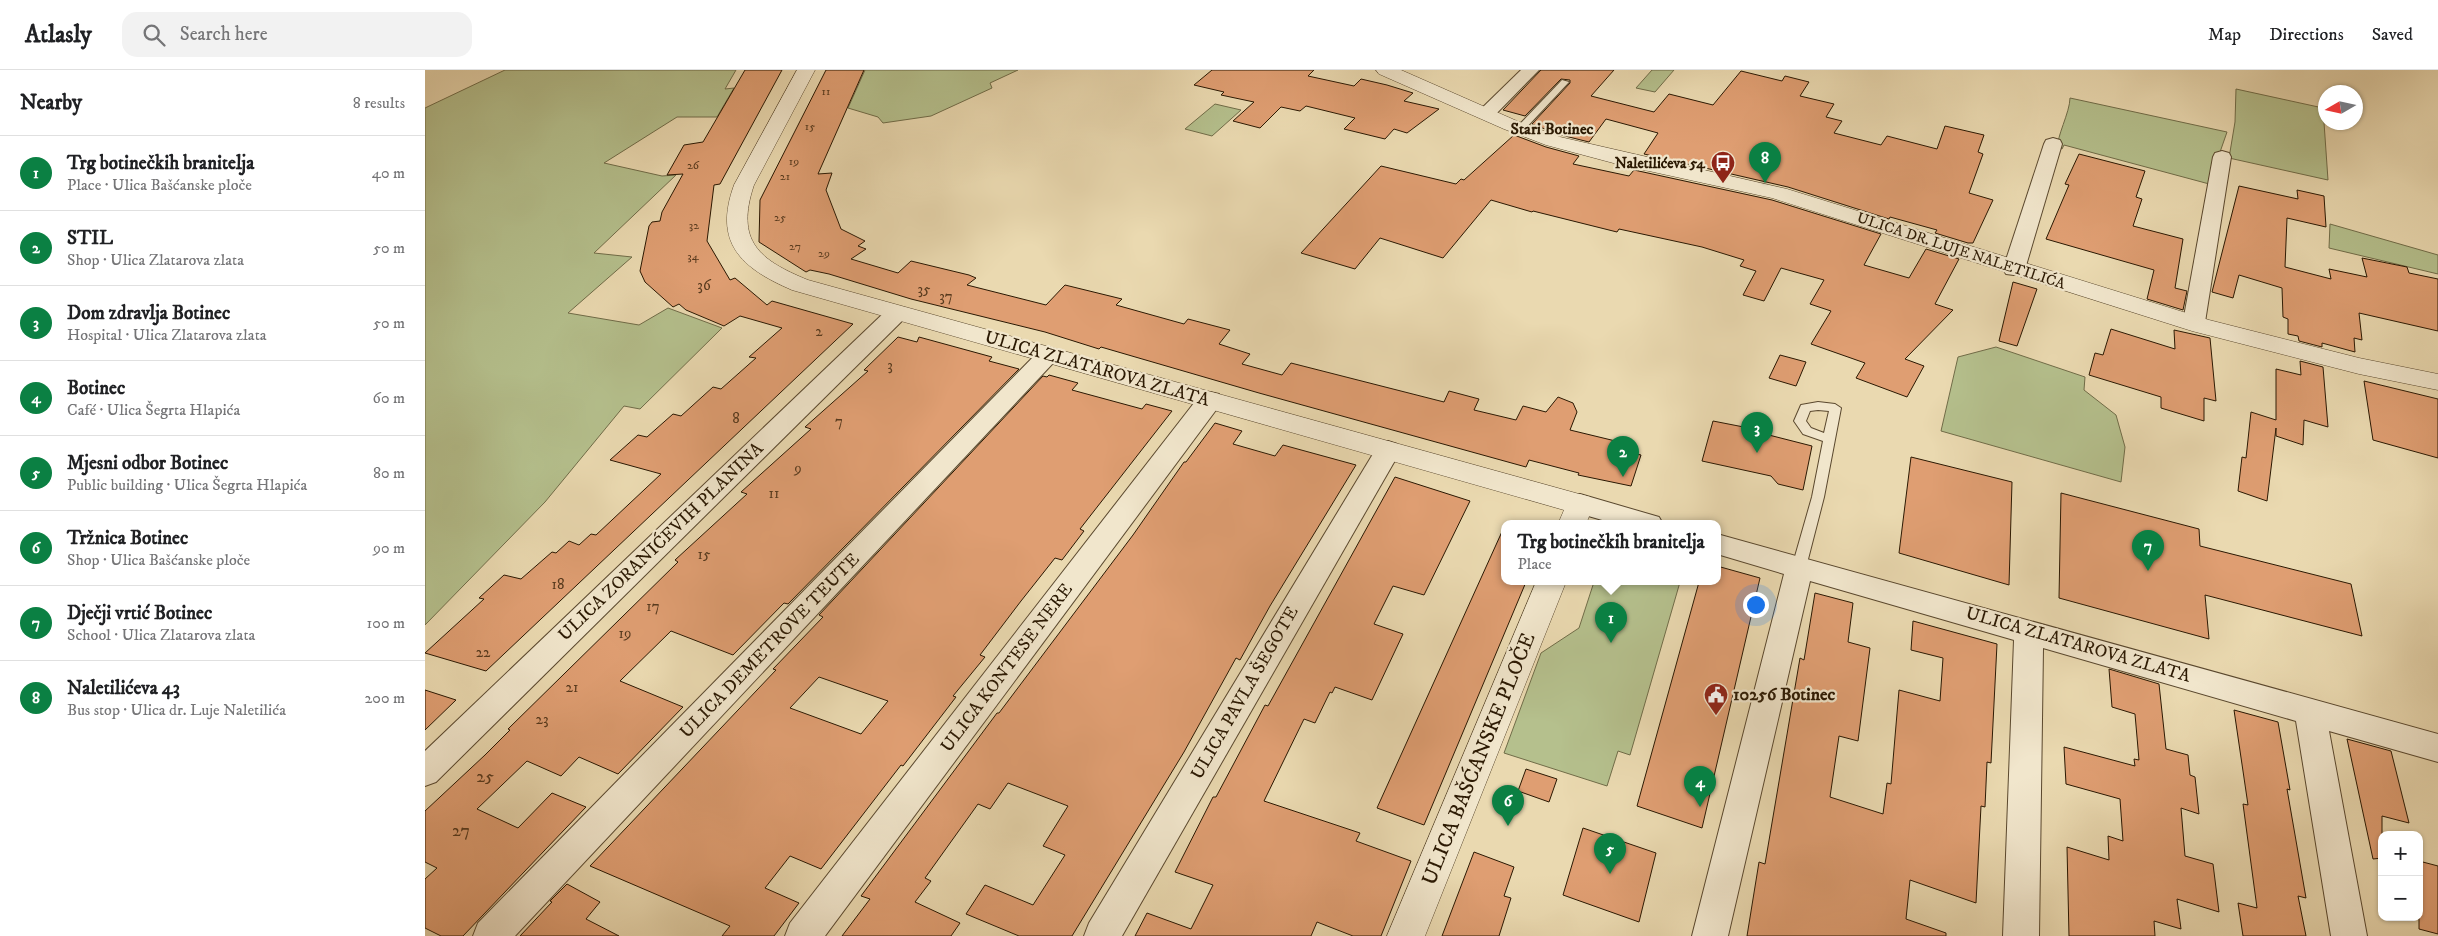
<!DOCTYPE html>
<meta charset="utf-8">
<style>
:root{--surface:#fff;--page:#f2f2f2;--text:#202124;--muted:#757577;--line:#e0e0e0;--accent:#0b8043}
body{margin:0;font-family:"IM FELL DW Pica",serif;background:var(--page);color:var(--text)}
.controls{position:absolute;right:15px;bottom:15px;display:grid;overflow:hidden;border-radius:10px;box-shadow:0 1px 4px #0004}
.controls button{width:45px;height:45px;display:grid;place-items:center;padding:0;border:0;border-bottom:1px solid var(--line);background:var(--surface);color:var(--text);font:25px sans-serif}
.compass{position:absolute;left:1893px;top:15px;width:45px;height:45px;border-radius:50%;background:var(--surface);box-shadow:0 1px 4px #0004;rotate:261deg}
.you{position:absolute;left:1330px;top:534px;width:18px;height:18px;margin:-12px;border:4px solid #fff;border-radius:50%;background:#1a73e8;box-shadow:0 0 0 8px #1a73e833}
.badge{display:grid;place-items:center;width:32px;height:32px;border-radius:50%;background:var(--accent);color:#fff;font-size:16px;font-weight:700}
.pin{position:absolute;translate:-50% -41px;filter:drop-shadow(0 1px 2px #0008)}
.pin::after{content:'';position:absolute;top:26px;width:18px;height:15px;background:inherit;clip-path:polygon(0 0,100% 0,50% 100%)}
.popup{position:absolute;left:1076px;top:450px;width:220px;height:65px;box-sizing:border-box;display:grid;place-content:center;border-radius:10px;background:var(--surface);filter:drop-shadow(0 1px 4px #0005);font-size:16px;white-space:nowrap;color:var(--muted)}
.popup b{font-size:19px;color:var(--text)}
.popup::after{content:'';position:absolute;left:50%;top:100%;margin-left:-10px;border:10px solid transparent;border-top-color:var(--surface)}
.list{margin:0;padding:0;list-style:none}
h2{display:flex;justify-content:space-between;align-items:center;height:65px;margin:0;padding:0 20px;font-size:21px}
h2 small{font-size:16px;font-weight:400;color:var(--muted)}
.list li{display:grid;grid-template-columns:32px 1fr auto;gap:15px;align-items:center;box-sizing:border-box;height:75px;padding:0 20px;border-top:1px solid var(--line)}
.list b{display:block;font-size:19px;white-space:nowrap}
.list p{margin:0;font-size:16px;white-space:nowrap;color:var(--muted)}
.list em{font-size:16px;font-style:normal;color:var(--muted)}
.icon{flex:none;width:28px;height:28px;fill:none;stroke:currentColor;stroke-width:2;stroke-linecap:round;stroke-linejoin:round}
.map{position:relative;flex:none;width:2013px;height:866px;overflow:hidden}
header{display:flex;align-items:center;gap:30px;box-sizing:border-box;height:70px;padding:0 25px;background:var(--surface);border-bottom:1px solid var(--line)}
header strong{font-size:24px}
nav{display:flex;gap:28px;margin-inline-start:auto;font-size:18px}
.search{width:350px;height:45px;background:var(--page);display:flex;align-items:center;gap:12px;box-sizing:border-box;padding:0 18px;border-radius:15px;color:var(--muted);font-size:19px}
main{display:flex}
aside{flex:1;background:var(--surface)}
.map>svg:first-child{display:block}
.green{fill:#b5c08d;stroke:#706c48}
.building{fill:#df9e72;stroke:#2a1802;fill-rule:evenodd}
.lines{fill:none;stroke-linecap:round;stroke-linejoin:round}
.service-casing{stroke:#5a482e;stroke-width:2}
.minor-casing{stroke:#5a482e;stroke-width:2}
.tertiary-casing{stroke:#5a482e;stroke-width:1}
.service{fill:#f1e6cc;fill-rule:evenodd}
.minor{fill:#f1e6cc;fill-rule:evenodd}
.tertiary{fill:#f1e6cc;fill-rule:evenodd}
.labels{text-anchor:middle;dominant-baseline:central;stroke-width:4.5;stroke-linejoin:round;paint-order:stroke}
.far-number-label{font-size:12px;fill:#573a1e}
.far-poi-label{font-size:15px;font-weight:bold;fill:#2a1802;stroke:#f1e6cc;text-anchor:end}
.far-street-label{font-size:15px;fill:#2a1802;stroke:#f1e6cc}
.number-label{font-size:15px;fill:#573a1e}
.far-neighbourhood-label{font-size:16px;font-weight:bold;fill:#2a1802;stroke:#f1e6cc}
.street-label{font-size:18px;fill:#2a1802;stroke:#f1e6cc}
.poi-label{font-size:18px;font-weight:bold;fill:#2a1802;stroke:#f1e6cc;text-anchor:start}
.near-number-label{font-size:18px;fill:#573a1e}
.near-street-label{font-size:21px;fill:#2a1802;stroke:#f1e6cc}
</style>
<header>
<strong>Atlasly</strong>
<div class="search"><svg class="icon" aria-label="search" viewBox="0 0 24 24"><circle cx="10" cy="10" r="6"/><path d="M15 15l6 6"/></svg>Search here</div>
<nav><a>Map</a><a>Directions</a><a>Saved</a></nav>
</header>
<main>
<aside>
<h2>Nearby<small>8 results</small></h2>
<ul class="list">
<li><span class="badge">1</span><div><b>Trg botinečkih branitelja</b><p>Place · Ulica Bašćanske ploče</p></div><em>40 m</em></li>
<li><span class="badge">2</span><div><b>STIL</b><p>Shop · Ulica Zlatarova zlata</p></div><em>50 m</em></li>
<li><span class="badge">3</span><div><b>Dom zdravlja Botinec</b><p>Hospital · Ulica Zlatarova zlata</p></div><em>50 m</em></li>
<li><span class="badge">4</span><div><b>Botinec</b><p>Café · Ulica Šegrta Hlapića</p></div><em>60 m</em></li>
<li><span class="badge">5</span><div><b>Mjesni odbor Botinec</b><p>Public building · Ulica Šegrta Hlapića</p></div><em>80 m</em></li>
<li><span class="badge">6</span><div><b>Tržnica Botinec</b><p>Shop · Ulica Bašćanske ploče</p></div><em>90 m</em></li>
<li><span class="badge">7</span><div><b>Dječji vrtić Botinec</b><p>School · Ulica Zlatarova zlata</p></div><em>100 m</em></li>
<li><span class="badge">8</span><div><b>Naletilićeva 43</b><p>Bus stop · Ulica dr. Luje Naletilića</p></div><em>200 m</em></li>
</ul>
</aside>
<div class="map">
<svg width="2013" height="866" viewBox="0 0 2013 866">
<rect width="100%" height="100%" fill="#ead9b0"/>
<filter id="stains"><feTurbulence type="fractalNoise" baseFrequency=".004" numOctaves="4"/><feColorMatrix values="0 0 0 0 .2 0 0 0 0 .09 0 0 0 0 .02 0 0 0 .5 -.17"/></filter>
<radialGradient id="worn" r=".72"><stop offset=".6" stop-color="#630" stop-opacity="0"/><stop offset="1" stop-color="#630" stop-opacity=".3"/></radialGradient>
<g class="green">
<path d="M80 0H311L300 19 309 18 292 47H252L179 93 237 106 251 105 169 183 207 187 143 243 214 255 243 238 297 258 215 339 199 336 120 432 0 555V38Z"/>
<path d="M440 0H593L565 13 567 18 506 46 458 53 453 47 423 38Z"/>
<path d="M1227 0H1249L1230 22 1211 18Z"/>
<path d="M1811 19 1898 38 1903 110 1804 88 1810 52Z"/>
<path d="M1645 28 1802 62 1794 85 1788 115 1639 75 1637 79 1633 77C1631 68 1645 42 1645 28Z"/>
<path d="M790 34 816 40 787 66 760 59Z"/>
<path d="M1905 154 2013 185V204L1904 178Z"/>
<path d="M1571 277 1660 307 1659 320 1691 345 1700 377 1696 412 1516 361 1533 287Z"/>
<path d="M1167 512H1255L1205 685 1193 681 1182 716 1079 683 1116 583 1154 558 1168 515Z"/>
</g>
<g class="building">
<path d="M320 0H357L295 114 289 115 282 171 305 210 310 208 342 235 347 231 428 254 61 601 0 583 59 529 54 528 79 505 96 509 127 482 131 483 144 471 154 475 166 464 171 465 236 404 185 390 213 365 222 367 248 344 256 346 288 317 296 319 331 288 324 287 357 258 315 246 299 256 261 240 254 234 248 237 220 212 215 201 224 156 227 152 235 151 237 142 258 104 242 105 259 75 278 72Z"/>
<path d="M401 0H439L393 104 407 103 401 120 416 159 440 171 433 176 441 179 426 189 473 203 486 191 544 205 551 208 542 215 621 235 640 215 697 229 691 235 759 254 763 249 805 260 794 274 825 284 817 294 857 305 866 293 1019 332 1024 321 1054 329 1049 340 1091 350 1098 336 1121 342 1133 327 1148 333 1152 342 1145 360 1207 375 1204 382 1216 385 1206 416 1153 405 1154 403 1104 390 1101 397 834 323 676 277 674 279 620 262 486 229 404 204 385 200 381 202 334 172 335 130Z"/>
<path d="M787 0H889L883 6 929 16 936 9 962 15 988 23 979 31 1014 39 982 63 969 59 960 69 919 59 930 48 881 36 875 41 856 37 835 58 808 51 829 32 796 25 799 22 769 15Z"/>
<path d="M1116 0H1189L1166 26 1229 42 1244 24 1288 35 1316 1 1357 11 1360 6 1384 12 1375 26 1409 34 1401 47 1417 51 1409 63 1456 75 1462 66 1512 79 1520 56 1559 65 1553 82 1558 84 1544 123 1568 130 1548 173H1543L1510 163 1512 160 1465 147 1464 149 1363 117 1219 84 1233 63 1181 49 1164 72 1136 65 1107 54 1145 13V10L1136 9 1100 46 1078 40Z"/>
<path d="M1089 65 1121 77 1154 86 1148 94 1204 106 1209 100 1347 130 1456 164 1439 195 1484 208 1501 179 1534 189 1510 234 1528 240 1480 289 1499 296 1482 327 1431 308 1440 293 1386 274 1406 241 1385 234 1399 210 1356 198 1339 231 1318 225 1331 201 1315 196 1319 190 1277 177 1194 159 1192 162 1108 141 1107 142 1066 130 1018 188 955 168 930 199 876 183 956 96 1031 114 1036 109 1039 110Z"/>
<path d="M1654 84 1720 101 1711 127 1717 129 1708 156 1758 169 1750 218 1762 221 1758 240 1722 229 1729 200 1621 169 1644 115 1640 114Z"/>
<path d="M1814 116 1873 129 1872 120 1899 126 1901 157 1862 148 1860 197 1906 209 1904 199 1942 207 1937 188 1982 197 1984 203 2013 209V261L1934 243 1937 270 1929 268 1930 282 1897 273V277L1874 271 1873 266 1863 264V249L1858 247 1857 218 1814 205 1808 228 1787 222Z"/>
<path d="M1588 212 1612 219 1592 276 1574 271Z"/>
<path d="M1686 259 1750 279 1749 260 1785 268 1791 331 1779 328V351L1736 338V327L1664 305 1670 283 1678 285Z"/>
<path d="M473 267 492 272 494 267 567 287 564 291 594 299 363 534 359 533 308 585 246 561 195 611 258 637 193 704 154 687 136 706 102 691 52 739 93 758 127 723 161 737 38 866H16L0 858V809L12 798 0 792V741L60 685 85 660 83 659 253 492 250 490 322 424 316 422 386 359 380 357 443 301 439 300Z"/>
<path d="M1355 285 1381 292 1371 316 1344 308Z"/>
<path d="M1875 291 1898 297 1903 357 1879 350 1878 375 1851 366V358L1842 431 1813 421 1817 387 1821 388 1826 342 1851 350V299L1876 305Z"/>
<path d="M624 305 653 313 647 320 717 339 721 334 747 341 655 459 659 461 637 490 630 488 596 531 555 585 560 587 528 626 531 627 478 696 476 695 396 799 365 786 340 818 374 833 349 866H297L305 856 165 796 351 600 348 599 398 547 394 545 618 306 622 307ZM394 607 463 631 436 664 365 638Z"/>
<path d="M1939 311 2013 329V388L1948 370Z"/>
<path d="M1288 351 1334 360 1336 363 1387 376 1378 420 1353 414 1346 406 1277 391Z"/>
<path d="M790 353 817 361 808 374 850 386 858 375 931 395 845 536 815 590 811 588 759 682 647 866H594L541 844 560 815 608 835 640 785 618 776 643 736 583 713 565 739 553 734 500 808 506 811 490 832 535 853 526 866H417L445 829 436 826 572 643H574L708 465 759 392H761Z"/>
<path d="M1486 387 1587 412 1584 515 1474 483Z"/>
<path d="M970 407 1045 431 999 525 968 516 949 554 978 564 947 630 910 617 907 623 905 622 890 653 879 649 839 731 935 763 931 771 986 791 956 866H928L892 852 886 866H710L722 843 766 859 788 815 750 802 788 727H791L840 635 843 636Z"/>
<path d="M1636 423 1774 459 1775 476 1926 514 1937 566 1780 525 1784 569 1634 528Z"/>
<path d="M1080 455V512H1101L999 755 952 738Z"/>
<path d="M1292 496 1335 508 1277 758 1212 736 1274 512H1292Z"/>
<path d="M1390 523 1428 533 1423 572 1445 578 1433 671 1414 666 1405 727 1458 744 1462 713 1466 714 1474 620 1515 631 1518 588 1486 580 1488 551 1572 574 1566 693 1562 692 1560 737 1556 736 1551 833 1485 810 1481 849 1521 863V866H1322L1334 792 1340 794 1375 588 1379 590Z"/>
<path d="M1684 599 1734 614 1741 679 1763 685 1765 705 1770 707 1774 744 1756 738 1760 786 1788 794 1794 842 1752 829 1756 859 1729 851 1730 866H1644L1642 777 1684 790 1683 766 1698 771 1695 729 1641 714 1639 677 1710 696 1709 689 1714 690 1710 644 1687 637Z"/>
<path d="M0 620 31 630 0 660Z"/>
<path d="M1809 640 1853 652 1865 720 1862 719 1881 828 1873 826 1881 866H1818L1813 833 1832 838 1818 734 1823 735Z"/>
<path d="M1922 669 1966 681 1984 753 1957 746V788L1948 789Z"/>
<path d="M1101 699 1132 709 1124 732 1093 721Z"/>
<path d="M1158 758 1231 783 1214 852 1138 825Z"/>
<path d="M1049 782 1089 797 1079 826 1086 828 1074 866H1017Z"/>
<path d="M1994 791 2013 796V864L1994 859Z"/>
<path d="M142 814 175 832 161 849 194 866H95L127 832 125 831Z"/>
</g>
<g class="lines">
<defs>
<g id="service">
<path d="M1137 10 1144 12 1099 60H1093V56Z"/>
<path d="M1393 332 1410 334 1416 338 1399 427 1381 497 1379 501H1369L1367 497 1387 427 1398 371 1378 364 1369 351 1376 335ZM1393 340 1404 341 1399 363 1386 358 1381 351 1385 341Z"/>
</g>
<g id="minor">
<path d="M1096 0H1114L1068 47H1056L1053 43 1056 39Z"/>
<path d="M1628 68 1635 70 1637 74 1600 199 1597 204 1589 205 1581 204 1578 199 1619 74 1621 70Z"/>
<path d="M1797 81 1804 83 1806 87 1780 252 1777 257 1769 259 1761 257 1758 252 1788 87 1790 83Z"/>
<path d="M472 236 480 238 483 243 480 248 11 712 0 716V681L464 238Z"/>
<path d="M623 277 631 280 635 285 631 290 90 866H48L53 853 615 280Z"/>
<path d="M785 322 794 324 797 330 794 336 400 866H360L365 853 776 324Z"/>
<path d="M963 371 972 374 976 380 697 866H659L664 853 954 374Z"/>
<path d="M1155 424 1234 447 1238 454H1191L1146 441 1142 434 1146 427Z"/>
<path d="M1292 464 2013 664V692L1904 661 1942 866H1906L1871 651 1618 578 1614 866H1578L1589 570 1385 511 1303 866H1267L1359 504 1292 484Z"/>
</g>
<g id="tertiary">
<path d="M372 0H390L329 115C310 171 334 190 383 210L1165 427 1169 434 1161 454H1133L1139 440 367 220C316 198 288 173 309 115Z"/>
<path d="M951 0H976L1092 51 1135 67 1362 119 1784 250 1934 288 2013 304V320L1934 304 1767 261 1347 128 1192 94 1121 75 1079 59 954 4Z"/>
<path d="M1111 512H1141L1000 866H962Z"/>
</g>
</defs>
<use href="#service" class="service-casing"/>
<use href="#minor" class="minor-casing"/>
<use href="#tertiary" class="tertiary-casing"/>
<use href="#service" class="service"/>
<use href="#minor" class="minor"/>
<use href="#tertiary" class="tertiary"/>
</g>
<defs>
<symbol id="bus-pin" viewBox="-11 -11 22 30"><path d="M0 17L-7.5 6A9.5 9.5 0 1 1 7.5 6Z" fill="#8f2418" stroke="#f1e6cc"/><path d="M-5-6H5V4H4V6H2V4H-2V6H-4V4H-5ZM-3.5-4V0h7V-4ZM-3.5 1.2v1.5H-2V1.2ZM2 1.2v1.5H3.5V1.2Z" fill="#fff"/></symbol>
<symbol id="civic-pin" viewBox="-11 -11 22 30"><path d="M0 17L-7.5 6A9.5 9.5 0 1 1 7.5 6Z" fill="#8f2418" stroke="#f1e6cc"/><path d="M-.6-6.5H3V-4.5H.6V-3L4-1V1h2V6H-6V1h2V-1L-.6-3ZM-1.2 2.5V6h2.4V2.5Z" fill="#fff"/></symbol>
</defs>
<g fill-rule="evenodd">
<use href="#bus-pin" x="1284" y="79" width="28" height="38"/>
<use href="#civic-pin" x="1277" y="611" width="28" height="38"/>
</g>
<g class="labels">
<g class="far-number-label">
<text x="401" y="21">11</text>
<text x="385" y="56">15</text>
<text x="369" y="91">19</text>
<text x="268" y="95">26</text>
<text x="360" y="106">21</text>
<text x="355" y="147">25</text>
<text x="269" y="155">32</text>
<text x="370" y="176">27</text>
<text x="399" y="183">29</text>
<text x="268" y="186">34</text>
</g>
<g class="far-poi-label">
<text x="1280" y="93">Naletilićeva 54</text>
</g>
<g class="far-street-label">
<text transform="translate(1536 181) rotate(18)">ULICA DR. LUJE NALETILIĆA</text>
</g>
<g class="number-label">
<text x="279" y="215">36</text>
<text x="499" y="219">35</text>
<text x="521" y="226">37</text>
<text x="394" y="261">2</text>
<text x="465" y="295">3</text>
<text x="311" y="348">8</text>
<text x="414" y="351">7</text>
<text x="373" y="398">9</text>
<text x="349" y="423">11</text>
<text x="279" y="484">15</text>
<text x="133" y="514">18</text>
<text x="228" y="536">17</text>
<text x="200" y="563">19</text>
<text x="58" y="582">22</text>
<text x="147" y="617">21</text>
<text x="117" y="649">23</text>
</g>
<g class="far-neighbourhood-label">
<text x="1127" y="59">Stari Botinec</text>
</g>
<g class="street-label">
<text transform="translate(672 299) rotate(16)">ULICA ZLATAROVA ZLATA</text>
<text transform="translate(236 472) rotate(-44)">ULICA ZORANIĆEVIH PLANINA</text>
<text transform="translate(1653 575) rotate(16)">ULICA ZLATAROVA ZLATA</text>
<text transform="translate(345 576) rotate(-46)">ULICA DEMETROVE TEUTE</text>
<text transform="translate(582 598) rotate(-53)">ULICA KONTESE NERE</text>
<text transform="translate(820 623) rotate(-60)">ULICA PAVLA ŠEGOTE</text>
</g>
<g class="poi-label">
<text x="1308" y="625">10256 Botinec</text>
</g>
<g class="near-number-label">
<text x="60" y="707">25</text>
<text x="36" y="761">27</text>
</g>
<g class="near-street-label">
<text transform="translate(1054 689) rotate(-68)">ULICA BAŠĆANSKE PLOČE</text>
</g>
</g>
<rect width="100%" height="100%" filter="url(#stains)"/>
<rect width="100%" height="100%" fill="url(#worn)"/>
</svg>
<div class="controls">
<button>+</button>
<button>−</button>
</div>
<svg class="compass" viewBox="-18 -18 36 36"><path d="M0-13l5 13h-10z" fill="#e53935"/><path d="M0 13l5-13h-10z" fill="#757577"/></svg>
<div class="you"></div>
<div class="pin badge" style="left:1186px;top:573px">1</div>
<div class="popup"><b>Trg botinečkih branitelja</b>Place</div>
<div class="pin badge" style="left:1198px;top:407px">2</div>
<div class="pin badge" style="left:1332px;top:383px">3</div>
<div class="pin badge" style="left:1275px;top:737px">4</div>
<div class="pin badge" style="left:1185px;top:804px">5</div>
<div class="pin badge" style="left:1083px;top:756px">6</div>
<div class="pin badge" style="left:1723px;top:501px">7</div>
<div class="pin badge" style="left:1340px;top:113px">8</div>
</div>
</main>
